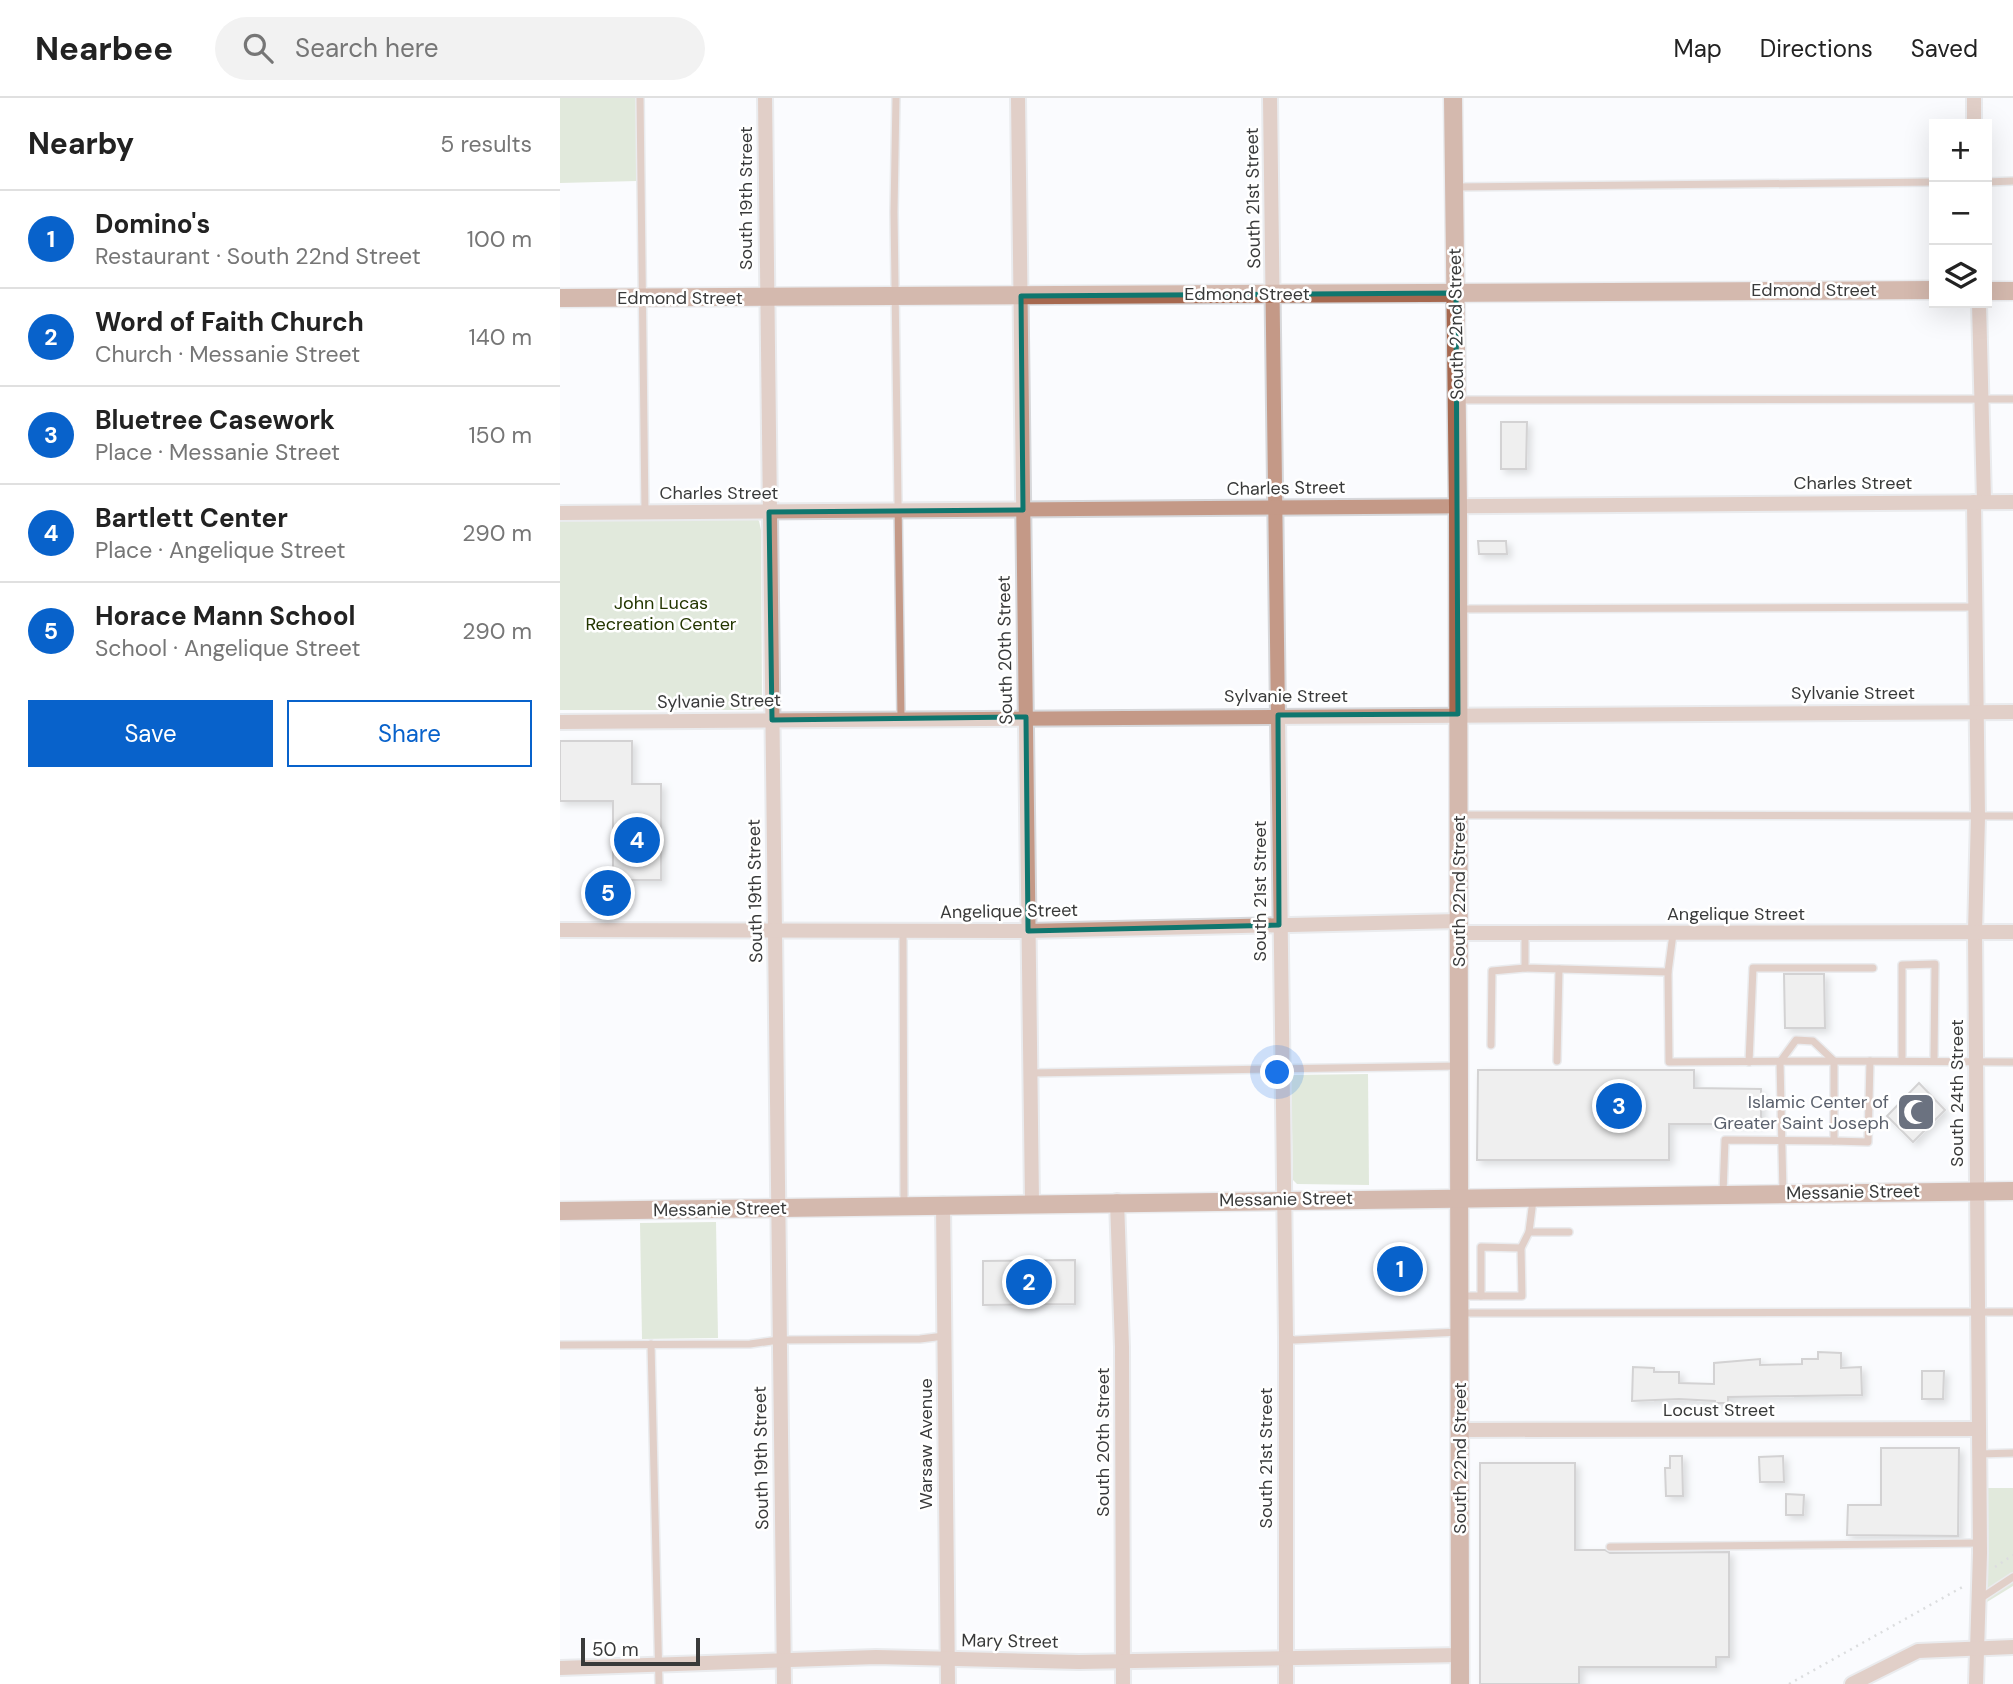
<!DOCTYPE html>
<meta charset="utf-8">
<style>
:root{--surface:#fff;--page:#f2f2f2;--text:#222;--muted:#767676;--line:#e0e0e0;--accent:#0862cb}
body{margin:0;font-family:"DM Sans",sans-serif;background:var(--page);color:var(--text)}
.controls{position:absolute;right:21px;top:21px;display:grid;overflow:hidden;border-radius:0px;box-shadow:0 7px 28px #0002}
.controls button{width:63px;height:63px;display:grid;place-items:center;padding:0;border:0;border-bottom:2px solid var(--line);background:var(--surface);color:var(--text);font:35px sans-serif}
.scale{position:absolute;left:21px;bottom:18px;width:119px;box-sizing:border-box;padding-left:7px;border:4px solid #393a3a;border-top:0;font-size:19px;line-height:24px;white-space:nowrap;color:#393a3a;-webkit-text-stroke:5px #fff;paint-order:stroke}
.you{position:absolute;left:718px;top:975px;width:24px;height:24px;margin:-18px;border:5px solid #fff;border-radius:50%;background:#1a73e8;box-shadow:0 0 0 10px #1a73e833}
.badge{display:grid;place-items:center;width:46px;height:46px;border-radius:50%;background:var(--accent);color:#fff;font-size:23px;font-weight:700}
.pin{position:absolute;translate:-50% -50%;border:4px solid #fff;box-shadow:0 2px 7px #0006}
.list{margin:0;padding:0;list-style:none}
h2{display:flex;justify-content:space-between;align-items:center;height:91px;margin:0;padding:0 28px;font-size:30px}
h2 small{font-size:23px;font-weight:400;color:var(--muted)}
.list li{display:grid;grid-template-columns:46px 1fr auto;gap:21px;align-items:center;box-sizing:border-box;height:98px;padding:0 28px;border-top:2px solid var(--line)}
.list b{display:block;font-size:26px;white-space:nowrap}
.list p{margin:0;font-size:23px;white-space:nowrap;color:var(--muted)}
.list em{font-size:23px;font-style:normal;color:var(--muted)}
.actions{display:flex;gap:14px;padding:21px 28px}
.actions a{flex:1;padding:16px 0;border:2px solid var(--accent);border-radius:0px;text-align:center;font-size:24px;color:var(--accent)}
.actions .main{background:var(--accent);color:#fff}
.icon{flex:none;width:38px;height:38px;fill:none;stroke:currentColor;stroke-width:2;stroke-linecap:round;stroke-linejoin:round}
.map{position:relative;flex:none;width:1453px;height:1586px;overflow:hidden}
header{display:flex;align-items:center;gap:42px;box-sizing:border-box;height:98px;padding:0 35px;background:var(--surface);border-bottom:2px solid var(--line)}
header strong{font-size:33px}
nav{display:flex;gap:38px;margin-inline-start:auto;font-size:24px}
.search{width:490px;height:63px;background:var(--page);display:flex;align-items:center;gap:18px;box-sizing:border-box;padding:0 24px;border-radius:38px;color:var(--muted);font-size:26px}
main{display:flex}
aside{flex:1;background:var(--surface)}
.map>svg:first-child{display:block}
.green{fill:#c4d2b4}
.building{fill:#e2dfde;stroke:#a4a1a0;stroke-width:2;filter:url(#shadow)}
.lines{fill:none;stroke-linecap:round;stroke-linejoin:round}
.lane-casing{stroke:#d7d8db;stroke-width:10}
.street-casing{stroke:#d7d8db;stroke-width:18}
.secondary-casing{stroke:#d7d8db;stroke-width:21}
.path{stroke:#b8b9bb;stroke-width:2.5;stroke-dasharray:2 5;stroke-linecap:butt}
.lane{stroke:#c49987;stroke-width:7}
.street{stroke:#c49987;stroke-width:14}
.secondary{stroke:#a6684f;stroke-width:18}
.marked{fill:none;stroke:#0f766e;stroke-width:5;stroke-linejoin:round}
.labels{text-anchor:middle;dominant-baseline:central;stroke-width:5;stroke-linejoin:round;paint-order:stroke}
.street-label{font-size:18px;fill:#393a3a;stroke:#fff}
.park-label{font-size:18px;fill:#233600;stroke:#fff}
.worship-label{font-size:18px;fill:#5b616d;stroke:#fff;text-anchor:end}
</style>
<header>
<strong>Nearbee</strong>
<div class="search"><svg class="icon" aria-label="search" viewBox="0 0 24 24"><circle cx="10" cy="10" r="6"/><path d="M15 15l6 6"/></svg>Search here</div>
<nav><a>Map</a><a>Directions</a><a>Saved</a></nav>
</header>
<main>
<aside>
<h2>Nearby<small>5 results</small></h2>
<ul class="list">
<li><span class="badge">1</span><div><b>Domino's</b><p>Restaurant · South 22nd Street</p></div><em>100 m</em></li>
<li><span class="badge">2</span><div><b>Word of Faith Church</b><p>Church · Messanie Street</p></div><em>140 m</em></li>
<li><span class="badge">3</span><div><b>Bluetree Casework</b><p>Place · Messanie Street</p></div><em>150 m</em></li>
<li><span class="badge">4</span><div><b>Bartlett Center</b><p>Place · Angelique Street</p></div><em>290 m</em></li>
<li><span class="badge">5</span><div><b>Horace Mann School</b><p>School · Angelique Street</p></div><em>290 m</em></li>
</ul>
<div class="actions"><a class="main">Save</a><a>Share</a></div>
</aside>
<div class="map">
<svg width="1453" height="1586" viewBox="0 0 1453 1586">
<defs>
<filter id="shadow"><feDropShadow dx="4" dy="4" stdDeviation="3.5" flood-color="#0004"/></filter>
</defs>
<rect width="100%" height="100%" fill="#fafbfe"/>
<g class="green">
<path d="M0 0H76L77 83 0 85Z"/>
<path d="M195 419 199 423 201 432 202 604 194 612H0V420Z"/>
<path d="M808 976 809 1087 737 1086 733 1082 731 977Z"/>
<path d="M156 1124 158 1240 82 1241 80 1125Z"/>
<path d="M1427 1390H1453V1488L1427 1504Z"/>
</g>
<g class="building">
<path d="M941 324H967L966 371H941Z"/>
<path d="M918 443H946L947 456H919Z"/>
<path d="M0 643H72V686H101V782H53V703H0Z"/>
<path d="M1224 876H1264L1265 930H1225Z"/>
<path d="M918 972H1134V990L1201 991V1026H1109V1062H917Z"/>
<path d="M1359 985 1385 1012 1353 1044 1327 1018Z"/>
<path d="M817 1160H862V1181H853V1185L817 1181Z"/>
<path d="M515 1162V1206L423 1207V1163Z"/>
<path d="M1258 1254 1281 1255V1270L1301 1269 1302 1297 1168 1299V1305H1155V1303L1119 1301 1072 1303 1073 1269 1094 1270V1274H1119V1285L1154 1286V1265L1200 1261V1267L1242 1266V1261H1258Z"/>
<path d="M1362 1273H1384L1383 1301H1362Z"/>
<path d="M1321 1350H1399L1398 1438 1287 1437 1288 1407H1321Z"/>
<path d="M1110 1358H1122L1123 1398H1106L1105 1370H1110Z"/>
<path d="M1223 1358 1224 1384H1200L1199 1359Z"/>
<path d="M920 1365H1015V1452H1045L1050 1455 1169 1454V1559H1156V1569H1019V1586H920Z"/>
<path d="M1226 1396 1244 1397 1243 1417H1226Z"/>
</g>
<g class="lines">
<defs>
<g id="lane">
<path d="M80 0 85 414"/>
<path d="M336 0 334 114 341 620"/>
<path d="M1427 84 1453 83"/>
<path d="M895 89 1374 84"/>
<path d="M898 302 1453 301"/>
<path d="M899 511 1415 509"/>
<path d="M899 717 1453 718"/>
<path d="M343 833 344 1106"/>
<path d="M965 836V870L1108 874 1109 964 1274 963V1043L1165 1042 1163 1095"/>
<path d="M1108 874 1113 836"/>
<path d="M931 947 932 873 965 870"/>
<path d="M997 963 999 871"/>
<path d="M1342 963V867L1375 866 1374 963"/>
<path d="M1189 964 1193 870H1313"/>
<path d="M471 975 900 968"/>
<path d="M1274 1043 1308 1044 1310 963"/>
<path d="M1223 1095 1220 964 1236 942 1253 943 1274 963 1453 964"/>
<path d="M969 1134H1009"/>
<path d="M900 1198H962L961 1150 969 1134 973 1102"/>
<path d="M921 1198V1149L961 1150"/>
<path d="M901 1215 1453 1214"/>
<path d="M727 1239 734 1242 899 1234"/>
<path d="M91 1246 99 1586"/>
<path d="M0 1247 190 1246 219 1242 360 1241 384 1238"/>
<path d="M1419 1356 1453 1355"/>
<path d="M1050 1449 1420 1445"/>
<path d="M1418 1502 1453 1479"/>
</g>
<g id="street">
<path d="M205 0 224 1586"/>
<path d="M458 0 472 1104"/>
<path d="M710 0 726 1239V1586"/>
<path d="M1414 0V26"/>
<path d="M1419 205 1424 404"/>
<path d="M1414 404 1418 719 1415 834 1420 1455 1416 1586"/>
<path d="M0 415 1453 404"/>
<path d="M0 624 1453 614"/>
<path d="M0 832 468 833 899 823"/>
<path d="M899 835 1453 834"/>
<path d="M557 1103 562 1249 563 1586"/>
<path d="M383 1106 388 1586"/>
<path d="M899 1332 1419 1331"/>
<path d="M0 1570 316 1559 519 1564 900 1557"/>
<path d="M1292 1586 1358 1553 1453 1549"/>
</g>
<g id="secondary">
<path d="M893 0 898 408 900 1586"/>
<path d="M1427 193H1453"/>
<path d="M0 200 1374 192"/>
<path d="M0 1113 1453 1093"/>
</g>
</defs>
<use href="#lane" class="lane-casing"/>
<use href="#street" class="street-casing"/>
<use href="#secondary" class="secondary-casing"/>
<g class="path">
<path d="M1435 1469 1453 1457"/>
<path d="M1229 1586 1406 1487"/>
</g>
<use href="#lane" class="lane"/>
<use href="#street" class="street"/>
<use href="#secondary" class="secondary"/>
</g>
<path d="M0 0H1453V1586H0ZM896 195 898 616 718 617 719 827 468 833 466 619 212 622 209 414 463 412 461 198Z" fill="#fafbfe" fill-opacity=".55" fill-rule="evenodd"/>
<path class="marked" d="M896 195 898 616 718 617 719 827 468 833 466 619 212 622 209 414 463 412 461 198Z"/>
<defs>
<symbol id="mosque-square" viewBox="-11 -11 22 22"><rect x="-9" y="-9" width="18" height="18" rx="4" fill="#6b7280" stroke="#fff"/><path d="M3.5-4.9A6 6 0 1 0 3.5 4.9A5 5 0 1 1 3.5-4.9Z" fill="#fff"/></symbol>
</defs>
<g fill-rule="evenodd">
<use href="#mosque-square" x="1334" y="992" width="44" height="44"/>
</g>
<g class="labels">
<g class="street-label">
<text transform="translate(186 100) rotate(-90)">South 19th Street</text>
<text transform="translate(693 100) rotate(-91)">South 21st Street</text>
<text x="1254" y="192">Edmond Street</text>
<text x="687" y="196">Edmond Street</text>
<text x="120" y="200">Edmond Street</text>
<text transform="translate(896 226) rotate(-91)">South 22nd Street</text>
<text x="1293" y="385">Charles Street</text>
<text transform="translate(726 390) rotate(-1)">Charles Street</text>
<text x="159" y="395">Charles Street</text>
<text transform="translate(445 552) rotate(-91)">South 20th Street</text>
<text x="1293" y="595">Sylvanie Street</text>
<text x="726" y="598">Sylvanie Street</text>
<text transform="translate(159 603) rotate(-1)">Sylvanie Street</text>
<text transform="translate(195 793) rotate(-91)">South 19th Street</text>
<text transform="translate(700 793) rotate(-90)">South 21st Street</text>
<text transform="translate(899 793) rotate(-90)">South 22nd Street</text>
<text transform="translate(449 813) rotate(-1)">Angelique Street</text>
<text x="1176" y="816">Angelique Street</text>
<text transform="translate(1397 995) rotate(-90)">South 24th Street</text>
<text transform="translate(1293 1094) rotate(-1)">Messanie Street</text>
<text transform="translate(726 1101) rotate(-1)">Messanie Street</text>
<text transform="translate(160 1111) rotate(-1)">Messanie Street</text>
<text x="1159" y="1312">Locust Street</text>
<text transform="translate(543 1344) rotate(-90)">South 20th Street</text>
<text transform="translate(366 1346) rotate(-90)">Warsaw Avenue</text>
<text transform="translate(201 1360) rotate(-91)">South 19th Street</text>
<text transform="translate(706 1360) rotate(-90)">South 21st Street</text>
<text transform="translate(900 1360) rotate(-90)">South 22nd Street</text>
<text transform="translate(450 1543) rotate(1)">Mary Street</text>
</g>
<g class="park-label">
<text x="101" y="505">John Lucas<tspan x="101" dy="21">Recreation Center</tspan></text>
</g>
<g class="worship-label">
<text x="1329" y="1004">Islamic Center of<tspan x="1329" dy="21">Greater Saint Joseph</tspan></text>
</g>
</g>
</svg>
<div class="controls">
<button>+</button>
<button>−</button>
<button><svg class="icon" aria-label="layers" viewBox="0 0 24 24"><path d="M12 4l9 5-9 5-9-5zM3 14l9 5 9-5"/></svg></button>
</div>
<div class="scale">50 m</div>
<div class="you"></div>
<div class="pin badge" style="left:840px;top:1171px">1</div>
<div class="pin badge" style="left:469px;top:1184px">2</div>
<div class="pin badge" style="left:1059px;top:1008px">3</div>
<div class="pin badge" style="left:77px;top:742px">4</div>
<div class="pin badge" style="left:48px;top:795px">5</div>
</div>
</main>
